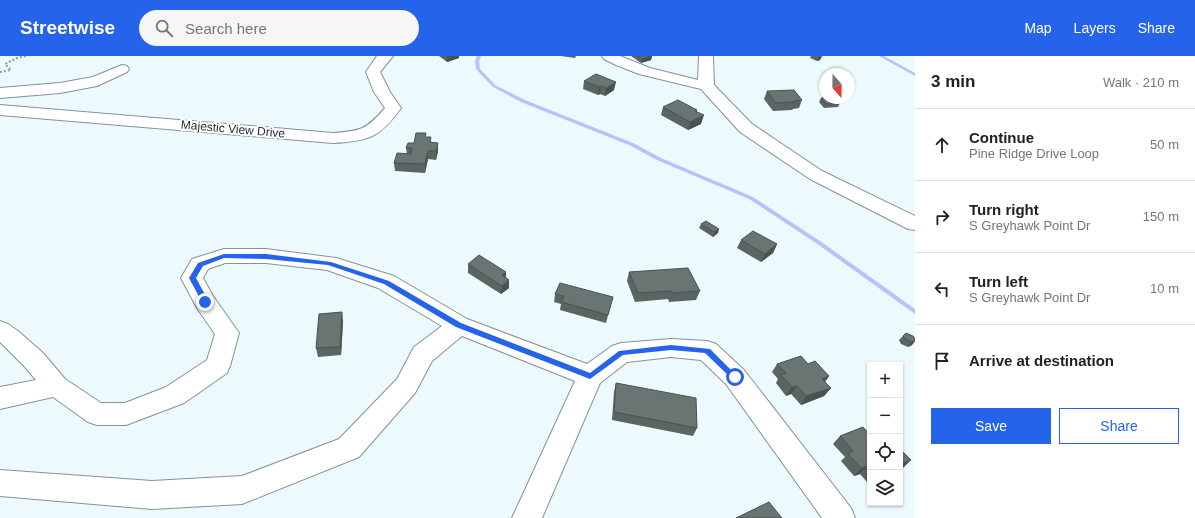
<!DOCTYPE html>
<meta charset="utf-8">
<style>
:root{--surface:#fff;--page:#f6f6f6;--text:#202124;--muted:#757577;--line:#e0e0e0;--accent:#2563eb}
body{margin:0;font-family:Helvetica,sans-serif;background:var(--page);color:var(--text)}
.controls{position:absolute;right:12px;bottom:12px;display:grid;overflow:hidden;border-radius:0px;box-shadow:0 1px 3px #0004}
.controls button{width:36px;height:36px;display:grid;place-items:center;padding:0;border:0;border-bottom:1px solid var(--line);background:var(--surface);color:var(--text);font:20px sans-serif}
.compass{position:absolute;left:819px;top:12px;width:36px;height:36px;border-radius:50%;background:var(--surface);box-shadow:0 1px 3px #0004;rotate:160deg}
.stop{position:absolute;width:12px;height:12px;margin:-9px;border:3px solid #2563eb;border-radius:50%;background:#fff}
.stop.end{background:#2563eb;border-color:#fff;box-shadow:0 1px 4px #0008}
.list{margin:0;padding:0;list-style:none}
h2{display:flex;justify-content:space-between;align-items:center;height:52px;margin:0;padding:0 16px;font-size:17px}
h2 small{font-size:13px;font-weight:400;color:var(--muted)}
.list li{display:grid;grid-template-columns:26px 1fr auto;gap:12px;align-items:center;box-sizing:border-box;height:72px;padding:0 16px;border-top:1px solid var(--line)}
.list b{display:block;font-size:15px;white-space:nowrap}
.list p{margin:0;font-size:13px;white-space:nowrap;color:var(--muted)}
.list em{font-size:13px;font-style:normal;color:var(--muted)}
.actions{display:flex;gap:8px;padding:12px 16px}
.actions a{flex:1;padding:9px 0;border:1px solid var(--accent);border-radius:0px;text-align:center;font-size:14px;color:var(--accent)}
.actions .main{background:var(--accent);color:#fff}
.icon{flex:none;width:22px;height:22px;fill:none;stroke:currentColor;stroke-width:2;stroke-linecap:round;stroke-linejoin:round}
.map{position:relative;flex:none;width:915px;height:462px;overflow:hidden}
header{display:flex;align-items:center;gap:24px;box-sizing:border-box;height:56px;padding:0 20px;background:var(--accent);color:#fff}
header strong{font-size:19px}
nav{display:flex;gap:22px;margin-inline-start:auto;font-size:14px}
.search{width:280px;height:36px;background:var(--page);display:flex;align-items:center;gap:10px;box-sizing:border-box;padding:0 14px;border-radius:22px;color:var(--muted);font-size:15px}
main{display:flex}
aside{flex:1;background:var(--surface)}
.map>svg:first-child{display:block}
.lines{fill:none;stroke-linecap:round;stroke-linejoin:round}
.stream{fill:#b7c2fc;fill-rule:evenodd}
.minor-casing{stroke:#859294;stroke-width:2}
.path{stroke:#919b9d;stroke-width:2;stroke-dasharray:2 2;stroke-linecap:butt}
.minor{fill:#fff;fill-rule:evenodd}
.wall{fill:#5a6562}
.shaded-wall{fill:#4a5250}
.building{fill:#697572;stroke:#4a5250}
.route{fill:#2563eb}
.labels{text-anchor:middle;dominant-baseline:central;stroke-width:4;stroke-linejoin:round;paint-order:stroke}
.far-street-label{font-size:12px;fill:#2a2f30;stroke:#fff}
</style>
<header>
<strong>Streetwise</strong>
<div class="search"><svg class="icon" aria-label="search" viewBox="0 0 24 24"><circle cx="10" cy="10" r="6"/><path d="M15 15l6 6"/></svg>Search here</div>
<nav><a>Map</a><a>Layers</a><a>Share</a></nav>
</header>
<main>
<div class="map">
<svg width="915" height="462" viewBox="0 0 915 462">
<rect width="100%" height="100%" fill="#ecfafd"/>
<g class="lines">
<g class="stream">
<path d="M477 0H481L479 5 480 13 495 29 525 44 633 87 661 102 753 141 820 185 915 253V258L816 187 749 143 657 104 629 89 521 46 493 31 476 13 475 5Z"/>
<path d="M879 0H884L915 17V20Z"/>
</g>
<defs>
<g id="minor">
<path d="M377 0H393L380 16 390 36 401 52C380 82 368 85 333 87L0 59V49L333 77C361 75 366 74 385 52L374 36 366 16Z"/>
<path d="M602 0H620L650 12 698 24 699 0H713L714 29 752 68 822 115 915 160V174L908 173 810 123 740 76 701 33 639 18 616 9 604 3Z"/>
<path d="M122 9 127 10 129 13 127 16 97 30 60 37 0 42V32L60 27 93 21Z"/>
<path d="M224 193H266L336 202 394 220 467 263 587 308 612 290 621 287 671 283 707 285 716 288 744 314 851 452 855 462H822L726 328 701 304 671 301 627 306 600 327 542 462H512L575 325 462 280 432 305 415 337 359 401 242 448 152 453 0 440V414L152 425 242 420 339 383 397 323 414 291 442 270 378 232 327 214 266 207H225L208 213 203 222 213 240 239 277 230 310 227 317 184 347 126 369H97L88 366 53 341 0 353V331L36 324 25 311 0 286V265L8 268 18 275 43 297 65 323 101 347H125L166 331 207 304 215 278 197 252 181 222 192 203Z"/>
</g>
</defs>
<use href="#minor" class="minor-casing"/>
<path class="path" d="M0 16 11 14 5 8 17 2 26 0"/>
<use href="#minor" class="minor"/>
</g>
<g class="wall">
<path d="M439 0H459V2L447 6Z"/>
<path d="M561 0H576L575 2Z"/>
<path d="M631 0H652L651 4 641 7Z"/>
<path d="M811 0H822L820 4 817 5 810 2Z"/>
<path d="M584 25 614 34 605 40 600 38 598 39 583 33Z"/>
<path d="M767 35 802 44 799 52 793 53 792 54 773 55 764 43Z"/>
<path d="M821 42 840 47 838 51 824 52 819 46Z"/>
<path d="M663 51 697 54V56L701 68 688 74 661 59Z"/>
<path d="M426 81H431V86L438 95 436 104 428 103 425 117 395 115 394 107 407 98 406 92 414 87Z"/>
<path d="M701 168 718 177 713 181 699 172Z"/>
<path d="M741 184 777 188 773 197 761 206 737 192Z"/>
<path d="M468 208 506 216V221L509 232 501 238 468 217Z"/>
<path d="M629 216 700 235 696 244 669 246 668 243 635 246 627 225Z"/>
<path d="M555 238 613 241 606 267 560 254 561 248 554 246Z"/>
<path d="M343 265 341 299 318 301 316 292Z"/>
<path d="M903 280H913L912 289 908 291 901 288 899 284Z"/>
<path d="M777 308H808L829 320 825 326 831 332 824 340 801 349 791 338 786 340 776 327 778 323 772 316Z"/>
<path d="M616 327 697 372 693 380 612 364 614 336Z"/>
<path d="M870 379V425L867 426 860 418 854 420 841 405 845 401 833 388 840 380Z"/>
</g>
<g class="shaded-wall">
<path d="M447 0H459V2L447 6Z"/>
<path d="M652 0 651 4 641 7 642 3Z"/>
<path d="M822 0 820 4 817 5 819 1Z"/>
<path d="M616 26 614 34 605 40 606 32Z"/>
<path d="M601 30 600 38 598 39 599 31Z"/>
<path d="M704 59 701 68 688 74 690 66Z"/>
<path d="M438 87V95L436 104V95Z"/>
<path d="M428 95V103L425 117V108Z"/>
<path d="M719 173 718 177 713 181 714 176Z"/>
<path d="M777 188 773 197 761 206 765 198Z"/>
<path d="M506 216 505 224 502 219Z"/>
<path d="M509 224V232L501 238 502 230Z"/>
<path d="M342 256 343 265 341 299 340 291Z"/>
<path d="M915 285 912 289 908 291 911 286Z"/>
<path d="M829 320 823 328 822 323Z"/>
<path d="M797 330 791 338 786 340 792 331Z"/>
<path d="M831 332 824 340 801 349 806 340Z"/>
<path d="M911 404 903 412 900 413V408Z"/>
<path d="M867 410 860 418 854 420 861 412Z"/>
</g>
<g class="building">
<path d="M638 0H651L642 3Z"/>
<path d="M596 18 616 26 606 32 601 30 599 31 584 25Z"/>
<path d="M794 34 802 44 794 45 795 46 776 47 767 35Z"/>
<path d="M821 42H835L840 47 826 48Z"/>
<path d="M678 44 697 54 695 55 704 59 690 66 663 51Z"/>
<path d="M416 77H426L425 81H431L430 86 438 87 436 95H428L425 108 394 107 397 97 411 98 412 92H406L408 87H414Z"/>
<path d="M706 165 719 173 714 176 701 168Z"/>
<path d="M753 175 777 188 765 198 741 184Z"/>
<path d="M479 199 506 216 502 219 509 224 502 230 468 208Z"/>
<path d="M688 212 700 235 672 237 671 235 638 237 629 216Z"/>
<path d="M560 227 613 241 608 259 561 246 564 240 555 238Z"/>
<path d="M342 256 340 291 316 292 319 258Z"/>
<path d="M906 277 913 280 915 283V285L911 286 905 283 903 280Z"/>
<path d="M801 300 808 308 815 305 829 320 822 323 831 332 806 340 797 330 792 331 781 319 786 317 777 308Z"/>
<path d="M616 327 696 342 697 372 614 356Z"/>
<path d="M863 371 870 379V413L867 410 861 412 848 398 853 395 840 380Z"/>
<path d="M900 393 911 404 900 408Z"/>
<path d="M769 446 782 462H736Z"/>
</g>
<path class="route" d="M224 198H266L331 206 389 225 461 267 590 317 619 295 671 289 710 293 738 321 735 324 732 323 705 297 671 294 623 299 590 323 456 271 384 228 328 209 266 203 224 202 203 210 196 222 209 246 205 248H203L189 222 198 207Z"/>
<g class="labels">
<g class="far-street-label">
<text transform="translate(233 73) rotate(5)">Majestic View Drive</text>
</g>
</g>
</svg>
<div class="controls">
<button>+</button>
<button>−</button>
<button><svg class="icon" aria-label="locate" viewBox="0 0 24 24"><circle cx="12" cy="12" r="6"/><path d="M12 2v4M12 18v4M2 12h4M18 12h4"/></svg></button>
<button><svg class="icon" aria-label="layers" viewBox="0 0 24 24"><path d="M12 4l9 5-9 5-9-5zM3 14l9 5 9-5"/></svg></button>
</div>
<svg class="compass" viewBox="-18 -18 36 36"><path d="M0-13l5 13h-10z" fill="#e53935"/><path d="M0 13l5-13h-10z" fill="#757577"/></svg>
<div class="stop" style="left:735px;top:321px"></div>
<div class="stop end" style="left:205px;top:246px"></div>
</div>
<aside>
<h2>3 min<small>Walk · 210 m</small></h2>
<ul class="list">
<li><svg class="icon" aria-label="ahead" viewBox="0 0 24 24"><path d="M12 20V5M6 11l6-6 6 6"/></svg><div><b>Continue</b><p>Pine Ridge Drive Loop</p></div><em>50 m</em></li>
<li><svg class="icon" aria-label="right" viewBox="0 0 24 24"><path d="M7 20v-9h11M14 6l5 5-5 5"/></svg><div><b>Turn right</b><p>S Greyhawk Point Dr</p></div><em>150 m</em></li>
<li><svg class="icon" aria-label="left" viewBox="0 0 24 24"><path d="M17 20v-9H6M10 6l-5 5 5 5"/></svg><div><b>Turn left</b><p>S Greyhawk Point Dr</p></div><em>10 m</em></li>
<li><svg class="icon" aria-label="arrive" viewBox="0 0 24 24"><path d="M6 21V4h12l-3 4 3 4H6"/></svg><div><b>Arrive at destination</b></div></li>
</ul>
<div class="actions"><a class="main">Save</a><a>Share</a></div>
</aside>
</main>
